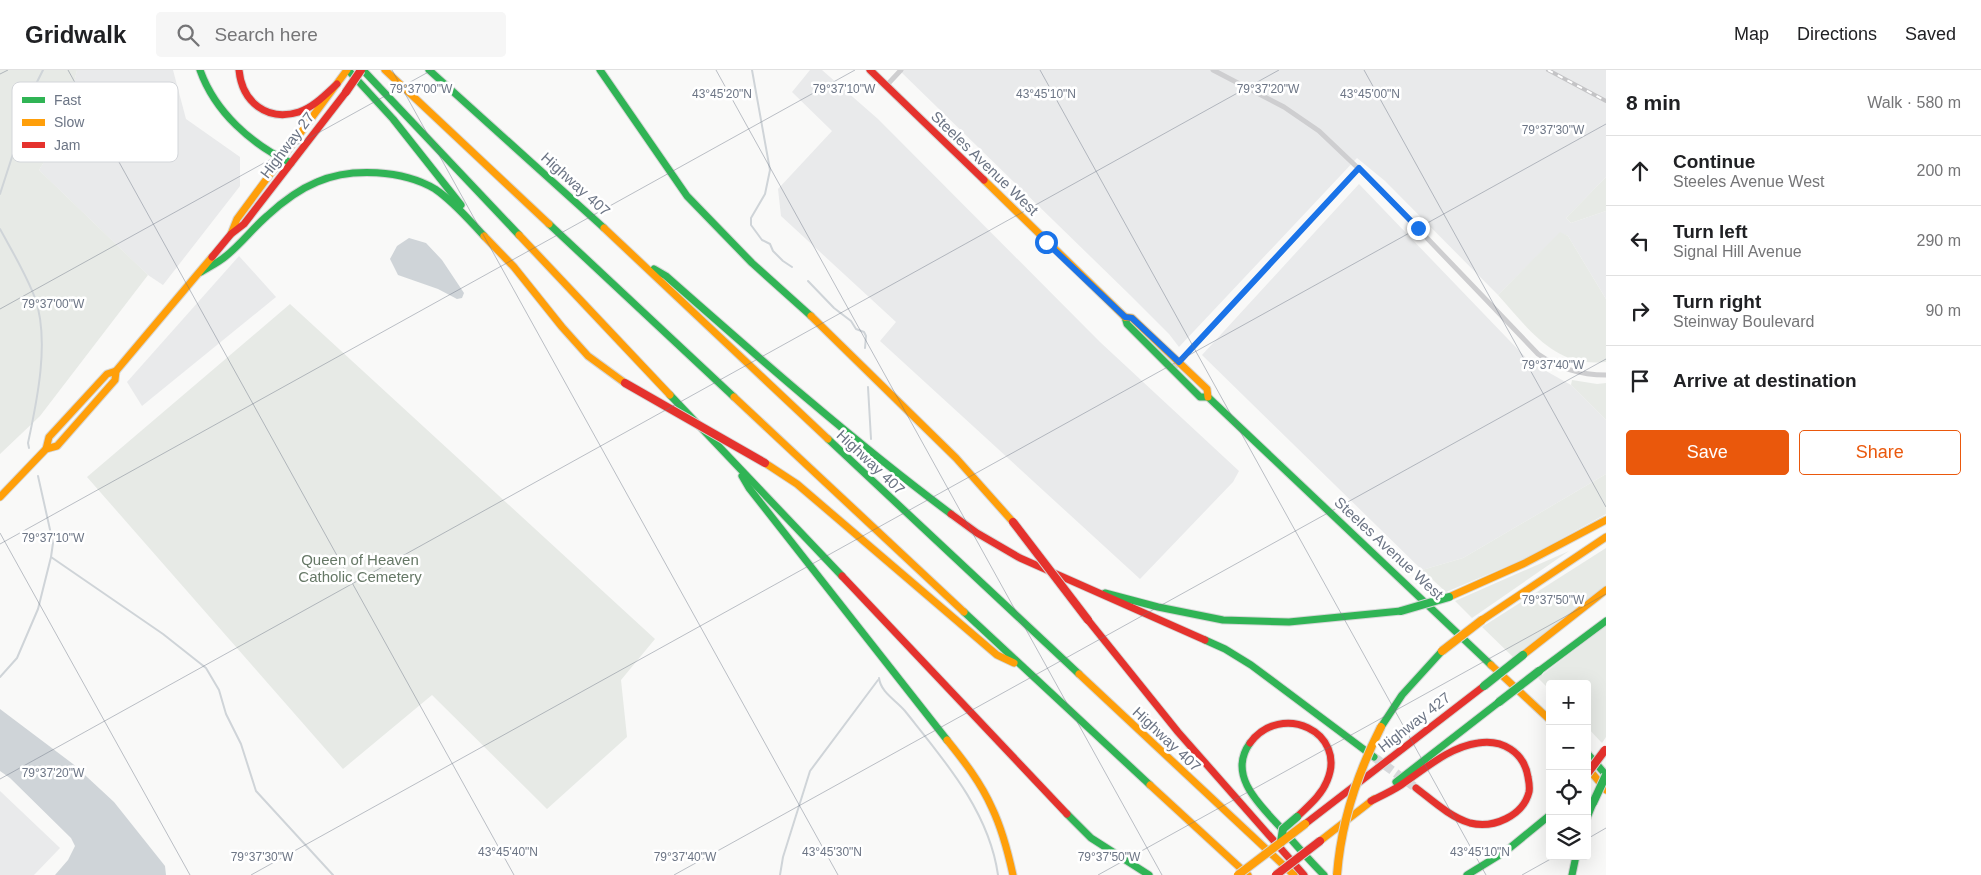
<!DOCTYPE html>
<meta charset="utf-8">
<style>
:root{--surface:#fff;--page:#f6f6f6;--text:#202124;--muted:#757577;--line:#e0e0e0;--accent:#ea580c}
body{margin:0;font-family:Arial,sans-serif;background:var(--page);color:var(--text)}
.controls{position:absolute;right:15px;bottom:15px;display:grid;overflow:hidden;border-radius:5px;box-shadow:0 5px 20px #0002}
.controls button{width:45px;height:45px;display:grid;place-items:center;padding:0;border:0;border-bottom:1px solid var(--line);background:var(--surface);color:var(--text);font:25px sans-serif}
.stop{position:absolute;width:15px;height:15px;margin:-11px;border:4px solid #1a73e8;border-radius:50%;background:#fff}
.stop.end{background:#1a73e8;border-color:#fff;box-shadow:0 1px 5px #0008}
.list{margin:0;padding:0;list-style:none}
h2{display:flex;justify-content:space-between;align-items:center;height:65px;margin:0;padding:0 20px;font-size:21px}
h2 small{font-size:16px;font-weight:400;color:var(--muted)}
.list li{display:grid;grid-template-columns:32px 1fr auto;gap:15px;align-items:center;box-sizing:border-box;height:70px;padding:0 20px;border-top:1px solid var(--line)}
.list b{display:block;font-size:19px;white-space:nowrap}
.list p{margin:0;font-size:16px;white-space:nowrap;color:var(--muted)}
.list em{font-size:16px;font-style:normal;color:var(--muted)}
.actions{display:flex;gap:10px;padding:15px 20px}
.actions a{flex:1;padding:11px 0;border:1px solid var(--accent);border-radius:5px;text-align:center;font-size:18px;color:var(--accent)}
.actions .main{background:var(--accent);color:#fff}
.icon{flex:none;width:28px;height:28px;fill:none;stroke:currentColor;stroke-width:2;stroke-linecap:round;stroke-linejoin:round}
.map{position:relative;flex:none;width:1606px;height:805px;overflow:hidden}
header{display:flex;align-items:center;gap:30px;box-sizing:border-box;height:70px;padding:0 25px;background:var(--surface);border-bottom:1px solid var(--line)}
header strong{font-size:24px}
nav{display:flex;gap:28px;margin-inline-start:auto;font-size:18px}
.search{width:350px;height:45px;background:var(--page);display:flex;align-items:center;gap:12px;box-sizing:border-box;padding:0 18px;border-radius:5px;color:var(--muted);font-size:19px}
main{display:flex}
aside{flex:1;background:var(--surface)}
.map>svg:first-child{display:block}
.built{fill:#e9eaeb}
.green{fill:#e7eae6}
.water{fill:#cfd4d8}
.lines{fill:none;stroke-linecap:round;stroke-linejoin:round}
.stream{stroke:#cfd4d8;stroke-width:2}
.highway-tunnel{stroke:#d6d8db;stroke-width:9;stroke-dasharray:9 4.5;stroke-linecap:butt}
.fast-casing{stroke:#d6d7d7;stroke-width:9}
.slow-casing{stroke:#d6d7d7;stroke-width:9}
.jam-casing{stroke:#d6d7d7;stroke-width:9}
.street{stroke:#ceced0;stroke-width:5}
.fast{stroke:#30b455;stroke-width:7}
.slow{stroke:#ff9f0a;stroke-width:7}
.jam{stroke:#e5322d;stroke-width:7}
.rail-casing{stroke:#c4c4c6;stroke-width:4}
.rail{stroke:#fff;stroke-width:2;stroke-dasharray:5.5;stroke-linecap:butt}
.fast-bridge-casing{stroke:#d6d7d8;stroke-width:10;stroke-linecap:butt}
.slow-bridge-casing{stroke:#d6d7d8;stroke-width:10;stroke-linecap:butt}
.jam-bridge-casing{stroke:#d6d7d8;stroke-width:10;stroke-linecap:butt}
.fast-bridge{stroke:#30b455;stroke-width:8}
.slow-bridge{stroke:#ff9f0a;stroke-width:8}
.jam-bridge{stroke:#e5322d;stroke-width:8}
.route{stroke:#1a73e8;stroke-width:6}
.ticks{fill:none;stroke:#6c7585;stroke-width:1;stroke-opacity:0.45}
.labels{text-anchor:middle;dominant-baseline:central;stroke-width:5;stroke-linejoin:round;paint-order:stroke}
.street-label{font-size:15px;fill:#6c7585;stroke:#fff}
.park-label{font-size:15px;fill:#667866;stroke:#fff}
.key{fill:#fff;stroke:#d3d6da;stroke-width:1}
.key-label{font-size:14px;fill:#6c7585}
.ticks-label{font-size:12px;text-anchor:middle;fill:#6c7585;stroke:#fff;stroke-width:5;stroke-linejoin:round;paint-order:stroke}
</style>
<header>
<strong>Gridwalk</strong>
<div class="search"><svg class="icon" aria-label="search" viewBox="0 0 24 24"><circle cx="10" cy="10" r="6"/><path d="M15 15l6 6"/></svg>Search here</div>
<nav><a>Map</a><a>Directions</a><a>Saved</a></nav>
</header>
<main>
<div class="map">
<svg width="1606" height="805" viewBox="0 0 1606 805">
<rect width="100%" height="100%" fill="#f9f9f8"/>
<g class="built">
<path d="M77 0H173L186 49 240 87V116L163 215 148 205 39 100 62 63Z"/>
<path d="M810 0H822L878 49 1100 272 1239 401 1233 412 1140 509 880 271 896 252 781 146 778 119 832 61 792 22Z"/>
<path d="M899 0H1606V107L1566 148 1571 153 1606 141V229L1568 166 1560 163 1498 225 1385 111 1357 88 1179 277 1169 264 1130 225Z"/>
<path d="M1359 114 1530 292 1571 315 1606 350V404L1463 488 1422 500 1202 285Z"/>
<path d="M239 186 276 227 142 336 127 312Z"/>
<path d="M0 721 60 778 34 805H0Z"/>
</g>
<g class="green">
<path d="M0 0H77L62 63 39 100 148 205 40 346 0 384Z"/>
<path d="M1606 107V141L1571 153 1566 148Z"/>
<path d="M1560 162 1568 166 1606 229V292C1554 298 1529 259 1498 225Z"/>
<path d="M290 234 655 569 621 610 627 667 547 739 432 625 343 699 87 407Z"/>
<path d="M1572 310 1597 314 1606 313V350L1571 315Z"/>
<path d="M1606 404V444L1522 490 1446 522 1422 500 1463 488Z"/>
<path d="M1606 478V516L1513 587 1482 557Z"/>
<path d="M1569 481 1472 548 1455 531Z"/>
<path d="M1606 556V667L1602 673 1587 657V614H1550V620L1538 608Z"/>
</g>
<g class="water">
<path d="M409 168 426 173 442 190 464 223 462 228 457 229 438 219 398 205 390 189 397 176Z"/>
<path d="M0 639 73 694 114 732 165 796 166 805H55L68 790 75 776 71 768 10 708 0 701Z"/>
</g>
<g class="lines">
<g class="stream">
<path d="M752 0 770 100 765 124 751 148V155L762 170 770 174 773 181 783 191 792 197"/>
<path d="M0 124 35 16 43 0"/>
<path d="M0 159C12 181 26 204 35 228 50 270 37 331 28 373L29 378"/>
<path d="M808 211 834 238 851 251 856 259 864 262 866 266 865 278"/>
<path d="M868 317 871 369"/>
<path d="M51 487 163 564 206 598 219 620 226 644 241 674 256 721 333 805"/>
<path d="M0 607 17 588 38 539 51 487 53 473 38 406"/>
<path d="M879 608C881 623 896 630 905 641 944 690 989 741 998 805"/>
<path d="M780 805 783 787 810 701 878 610"/>
</g>
<path class="highway-tunnel" d="M1374 687 1416 718"/>
<defs>
<g id="fast">
<path d="M200 0C215 42 251 74 291 93"/>
<path d="M348 0 393 49 461 135"/>
<path d="M363 0 519 165"/>
<path d="M429 0 604 158"/>
<path d="M600 0 687 126 752 193 811 246"/>
<path d="M549 154 734 327"/>
<path d="M654 199 666 206C759 288 852 370 951 444"/>
<path d="M201 202C209 197 219 192 226 186 241 174 253 158 267 146 281 133 300 119 317 112 351 97 403 100 435 119 454 132 469 150 484 166"/>
<path d="M1125 247 1127 254 1200 327H1208L1491 595"/>
<path d="M670 325 842 506"/>
<path d="M828 369 1079 604"/>
<path d="M742 406 749 418 947 670"/>
<path d="M1105 523 1158 537 1223 550 1289 552 1401 541"/>
<path d="M964 542 1150 715"/>
<path d="M1205 570 1225 579 1251 595 1374 687"/>
<path d="M1539 601 1606 551"/>
<path d="M1381 657 1402 625 1442 581"/>
<path d="M1250 673C1226 706 1262 737 1282 759 1296 775 1309 790 1324 805"/>
<path d="M1587 683 1606 705"/>
<path d="M1396 712 1499 632"/>
<path d="M1067 744 1091 768 1149 805"/>
<path d="M1587 748 1593 733"/>
<path d="M1467 805 1506 781 1550 745"/>
<path d="M1572 805 1576 786"/>
</g>
<g id="slow">
<path d="M385 0 549 154"/>
<path d="M984 110 1125 247"/>
<path d="M604 158 828 369"/>
<path d="M231 164 237 149 347 0"/>
<path d="M519 165 670 325"/>
<path d="M484 166 514 197 562 257 588 286 625 313"/>
<path d="M811 246 956 388 1013 452"/>
<path d="M1125 247 1132 248 1207 319 1208 327"/>
<path d="M734 327 964 542"/>
<path d="M46 379 49 367 107 304 116 301"/>
<path d="M765 393 797 414 997 585 1014 593"/>
<path d="M0 427 46 379 57 376 115 310 116 301 212 187"/>
<path d="M1449 527 1525 493 1606 450"/>
<path d="M1482 550 1606 467"/>
<path d="M1523 585 1606 520"/>
<path d="M1491 595 1550 650"/>
<path d="M1079 604 1294 805"/>
<path d="M947 670C964 691 981 713 992 738 1002 759 1008 782 1013 805"/>
<path d="M1587 697 1606 720"/>
<path d="M1150 715 1248 805"/>
<path d="M1320 771 1374 729"/>
</g>
<g id="jam">
<path d="M239 0C242 32 267 52 299 42 314 37 326 24 337 14"/>
<path d="M870 0 984 110"/>
<path d="M212 187 231 164 244 154 346 22"/>
<path d="M951 444 977 463 1020 488 1205 570"/>
<path d="M842 506 1067 744"/>
<path d="M1088 550 1178 662 1304 805"/>
<path d="M1250 673C1281 631 1348 662 1327 711 1321 726 1308 736 1297 747"/>
<path d="M1371 731C1381 726 1392 721 1401 715 1425 699 1449 677 1478 673 1502 669 1524 682 1528 707 1529 712 1530 717 1529 722 1523 746 1493 759 1470 753 1450 747 1433 731 1416 718"/>
<path d="M1305 754 1484 616"/>
</g>
</defs>
<use href="#fast" class="fast-casing"/>
<use href="#slow" class="slow-casing"/>
<use href="#jam" class="jam-casing"/>
<g class="street">
<path d="M1213 0 1284 37 1319 61 1381 120 1538 284C1559 299 1580 305 1606 305"/>
<path d="M886 16 901 0"/>
<path d="M1173 299 1359 98"/>
</g>
<use href="#fast" class="fast"/>
<use href="#slow" class="slow"/>
<use href="#jam" class="jam"/>
<defs>
<path id="rail" d="M1548 0 1606 31"/>
</defs>
<use href="#rail" class="rail-casing"/>
<use href="#rail" class="rail"/>
<defs>
<g id="fast-bridge">
<path d="M1401 541 1449 527"/>
<path d="M1484 616 1523 585"/>
<path d="M1499 632 1539 601"/>
<path d="M1593 733 1606 705"/>
<path d="M1281 772 1283 759 1297 747"/>
</g>
<g id="slow-bridge">
<path d="M1442 581 1482 550"/>
<path d="M1238 805 1305 754"/>
<path d="M1337 805C1341 752 1357 704 1381 657"/>
</g>
<g id="jam-bridge">
<path d="M346 22 361 0"/>
<path d="M625 313 765 393"/>
<path d="M1013 452 1088 550"/>
<path d="M1587 704 1605 680"/>
<path d="M1276 805 1320 771"/>
</g>
</defs>
<use href="#fast-bridge" class="fast-bridge-casing"/>
<use href="#slow-bridge" class="slow-bridge-casing"/>
<use href="#jam-bridge" class="jam-bridge-casing"/>
<use href="#fast-bridge" class="fast-bridge"/>
<use href="#slow-bridge" class="slow-bridge"/>
<use href="#jam-bridge" class="jam-bridge"/>
</g>
<g class="lines">
<path class="route" d="M1046 172 1125 247 1132 248 1179 292 1359 98 1418 158"/>
</g>
<path class="ticks" d="M68 0 514 805M392 0 838 805M716 0 1162 805M1040 0 1486 805M1364 0 1606 437M0 4 8 0M0 239 432 0M0 463 190 805M0 474 855 0M0 709 1279 0M1587 769 1606 758M251 805 1606 54M674 805 1606 289M1098 805 1606 524M1522 805 1556 786"/>
<g class="labels">
<g class="street-label">
<text transform="translate(287 75) rotate(-53)">Highway 27</text>
<text transform="translate(985 93) rotate(44)">Steeles Avenue West</text>
<text transform="translate(576 114) rotate(42)">Highway 407</text>
<text transform="translate(871 392) rotate(43)">Highway 407</text>
<text transform="translate(1389 478) rotate(43)">Steeles Avenue West</text>
<text transform="translate(1414 652) rotate(-38)">Highway 427</text>
<text transform="translate(1167 669) rotate(43)">Highway 407</text>
</g>
<g class="park-label">
<text x="360" y="489">Queen of Heaven<tspan x="360" dy="17">Catholic Cemetery</tspan></text>
</g>
</g>
<rect x="12" y="12" width="166" height="80" rx="8" class="key"/>
<rect x="22" y="27" width="23" height="6" fill="#30b455"/>
<rect x="22" y="49" width="23" height="7" fill="#ff9f0a"/>
<rect x="22" y="72" width="23" height="6" fill="#e5322d"/>
<g class="key-label">
<text x="54" y="35">Fast</text>
<text x="54" y="57">Slow</text>
<text x="54" y="80">Jam</text>
</g>
<g class="ticks-label">
<text x="1268" y="23">79°37'20"W</text>
<text x="421" y="23">79°37'00"W</text>
<text x="844" y="23">79°37'10"W</text>
<text x="722" y="28">43°45'20"N</text>
<text x="1046" y="28">43°45'10"N</text>
<text x="1370" y="28">43°45'00"N</text>
<text x="1553" y="64">79°37'30"W</text>
<text x="53" y="238">79°37'00"W</text>
<text x="1553" y="299">79°37'40"W</text>
<text x="53" y="472">79°37'10"W</text>
<text x="1553" y="534">79°37'50"W</text>
<text x="53" y="707">79°37'20"W</text>
<text x="508" y="786">43°45'40"N</text>
<text x="832" y="786">43°45'30"N</text>
<text x="1480" y="786">43°45'10"N</text>
<text x="262" y="791">79°37'30"W</text>
<text x="685" y="791">79°37'40"W</text>
<text x="1109" y="791">79°37'50"W</text>
</g>
</svg>
<div class="controls">
<button>+</button>
<button>−</button>
<button><svg class="icon" aria-label="locate" viewBox="0 0 24 24"><circle cx="12" cy="12" r="6"/><path d="M12 2v4M12 18v4M2 12h4M18 12h4"/></svg></button>
<button><svg class="icon" aria-label="layers" viewBox="0 0 24 24"><path d="M12 4l9 5-9 5-9-5zM3 14l9 5 9-5"/></svg></button>
</div>
<div class="stop" style="left:1046px;top:172px"></div>
<div class="stop end" style="left:1418px;top:158px"></div>
</div>
<aside>
<h2>8 min<small>Walk · 580 m</small></h2>
<ul class="list">
<li><svg class="icon" aria-label="ahead" viewBox="0 0 24 24"><path d="M12 20V5M6 11l6-6 6 6"/></svg><div><b>Continue</b><p>Steeles Avenue West</p></div><em>200 m</em></li>
<li><svg class="icon" aria-label="left" viewBox="0 0 24 24"><path d="M17 20v-9H6M10 6l-5 5 5 5"/></svg><div><b>Turn left</b><p>Signal Hill Avenue</p></div><em>290 m</em></li>
<li><svg class="icon" aria-label="right" viewBox="0 0 24 24"><path d="M7 20v-9h11M14 6l5 5-5 5"/></svg><div><b>Turn right</b><p>Steinway Boulevard</p></div><em>90 m</em></li>
<li><svg class="icon" aria-label="arrive" viewBox="0 0 24 24"><path d="M6 21V4h12l-3 4 3 4H6"/></svg><div><b>Arrive at destination</b></div></li>
</ul>
<div class="actions"><a class="main">Save</a><a>Share</a></div>
</aside>
</main>
